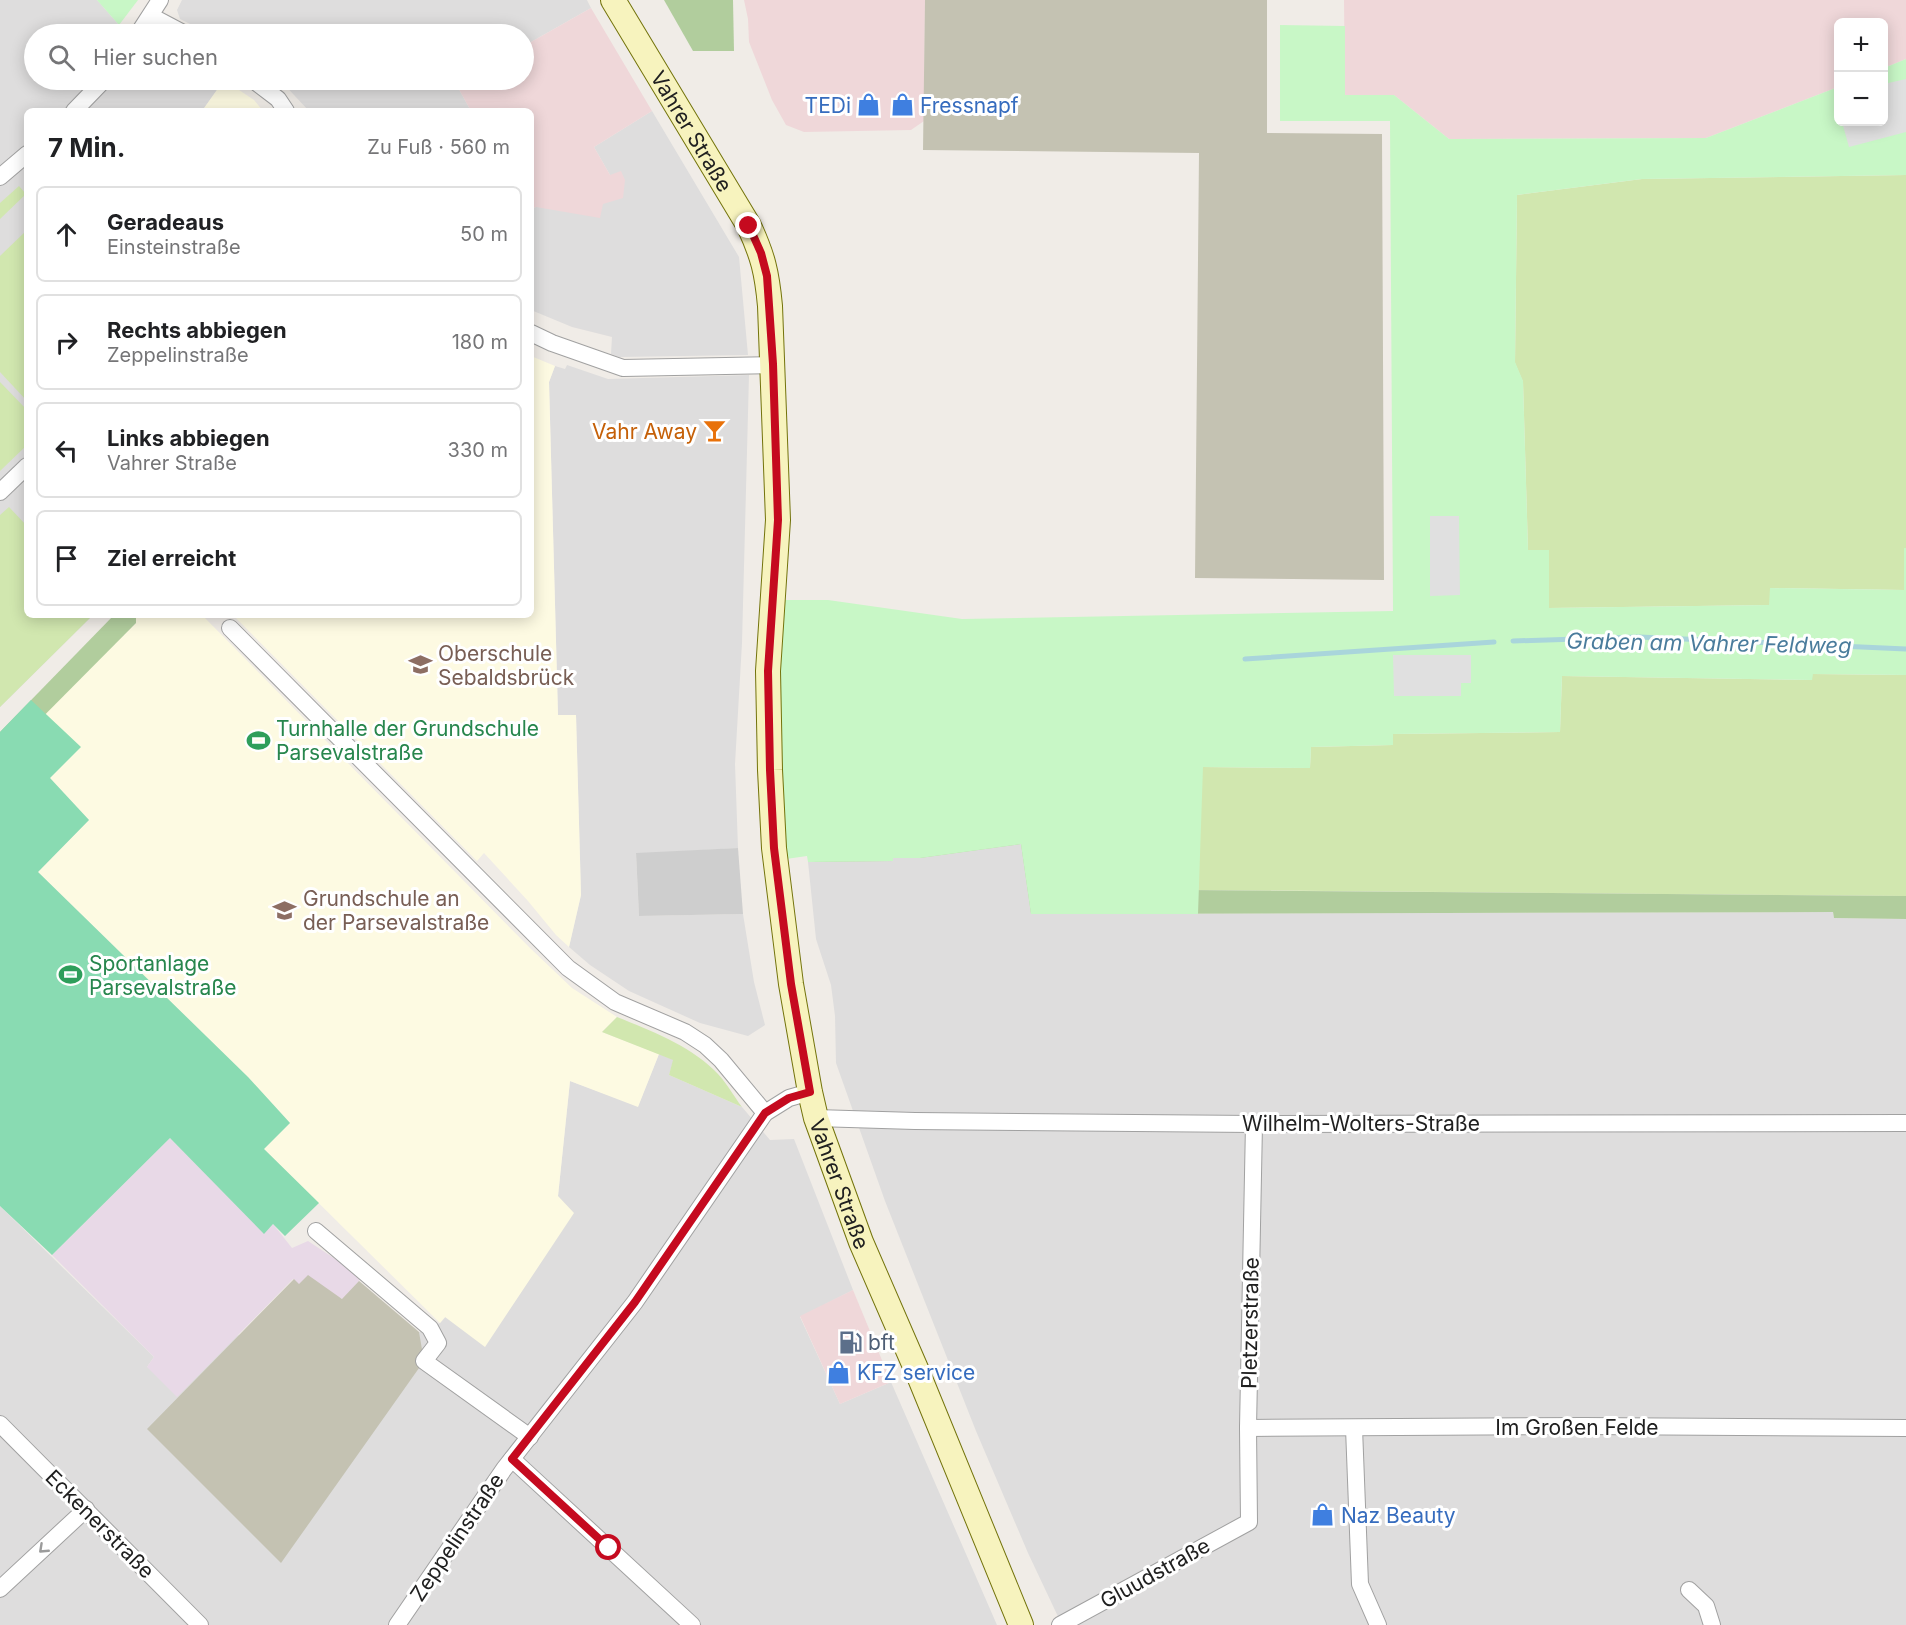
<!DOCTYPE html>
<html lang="de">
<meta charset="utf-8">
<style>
:root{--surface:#fff;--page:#f6f6f6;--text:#202124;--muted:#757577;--line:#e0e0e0}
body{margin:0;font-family:Inter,sans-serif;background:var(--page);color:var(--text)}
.controls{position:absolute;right:18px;top:18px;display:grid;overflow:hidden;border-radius:9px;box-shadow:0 3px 15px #0003}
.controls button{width:54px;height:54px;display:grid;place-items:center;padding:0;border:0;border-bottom:2px solid var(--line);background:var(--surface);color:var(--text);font:30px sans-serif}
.stop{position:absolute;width:18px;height:18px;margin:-14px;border:4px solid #c50a1f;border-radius:50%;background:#fff}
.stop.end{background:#c50a1f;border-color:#fff;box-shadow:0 2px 6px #0008}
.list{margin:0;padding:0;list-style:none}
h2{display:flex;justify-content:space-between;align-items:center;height:78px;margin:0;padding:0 24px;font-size:26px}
h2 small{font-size:20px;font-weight:400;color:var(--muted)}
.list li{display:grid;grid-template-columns:39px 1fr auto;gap:18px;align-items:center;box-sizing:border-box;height:96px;margin:0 12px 12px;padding:0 12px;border:2px solid var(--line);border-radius:9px}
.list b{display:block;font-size:22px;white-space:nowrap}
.list p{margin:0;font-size:20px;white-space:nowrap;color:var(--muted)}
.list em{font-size:20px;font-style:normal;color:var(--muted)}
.icon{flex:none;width:33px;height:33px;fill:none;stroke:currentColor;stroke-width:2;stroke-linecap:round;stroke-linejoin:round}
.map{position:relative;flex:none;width:1906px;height:1625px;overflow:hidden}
.search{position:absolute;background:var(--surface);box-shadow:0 3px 15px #0003;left:24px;top:24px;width:510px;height:66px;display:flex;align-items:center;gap:15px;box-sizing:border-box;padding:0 21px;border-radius:33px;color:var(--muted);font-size:22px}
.panel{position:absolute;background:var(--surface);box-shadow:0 3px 15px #0003;left:24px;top:108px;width:510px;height:510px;border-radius:9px}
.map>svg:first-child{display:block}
.residential{fill:#dedddd}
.commercial{fill:#efd7d9}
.industrial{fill:#e8d9e7}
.education{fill:#fdfae2}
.religious{fill:#cecece}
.construction{fill:#c4c2b2}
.grass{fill:#d1e7af}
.forest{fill:#b1cd9d}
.park{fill:#c8f7c6}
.pitch{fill:#89dbb2}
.parking{fill:#e0e0e0}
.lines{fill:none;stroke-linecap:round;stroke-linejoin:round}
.stream{stroke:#a9d5db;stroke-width:5}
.minor-casing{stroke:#a1a1a1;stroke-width:18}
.secondary-casing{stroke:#73730b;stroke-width:26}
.minor{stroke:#fff;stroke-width:16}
.secondary{stroke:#f7f3be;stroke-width:24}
.oneway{stroke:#9b9b9b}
.route{stroke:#c50a1f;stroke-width:8}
.labels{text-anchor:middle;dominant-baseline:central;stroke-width:6;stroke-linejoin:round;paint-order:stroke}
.shop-label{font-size:21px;fill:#366cbe;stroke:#fff;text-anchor:start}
.street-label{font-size:21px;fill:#202020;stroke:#fff}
.food-label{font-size:21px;fill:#c56008;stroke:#fff;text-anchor:end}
.education-label{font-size:21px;fill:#785e54;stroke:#fff;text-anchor:start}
.leisure-label{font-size:21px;fill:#27864d;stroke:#fff;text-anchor:start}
.service-label{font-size:21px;fill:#4e5e75;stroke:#fff;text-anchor:start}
.water-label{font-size:22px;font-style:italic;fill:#4a7c9c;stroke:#fff}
</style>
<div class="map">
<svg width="1906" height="1625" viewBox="0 0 1906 1625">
<rect width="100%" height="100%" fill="#f0ece7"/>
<g class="residential">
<path d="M0 0H97L119 25 134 34H34V80H224L202 111H27V615H93L0 707Z"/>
<path d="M182 0H587L591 8 524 46V34H210L180 19 177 10Z"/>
<path d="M280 80H464L456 84 471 111H309Z"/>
<path d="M652 111 739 257 748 355 619 357 611 354 612 337 572 327 531 310V209L536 207 603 204 610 175 594 147Z"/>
<path d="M567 365 608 379 749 375 742 643 735 764 738 848 636 854 639 916 743 914 754 982 765 1025 748 1036 700 1023 629 991 590 965 569 947 581 895 576 716H558L549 382 555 366 565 369Z"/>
<path d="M1021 844 1031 914 1833 912 1834 918 1906 919V1625H1062L1028 1553 976 1431 885 1201 836 1063 835 1016 831 985 816 939 808 862 892 861 893 858H920Z"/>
<path d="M659 1054 674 1060 669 1075 742 1107 770 1140 794 1139 853 1290 800 1317 840 1404 891 1382 997 1625H0V1206L154 1357 147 1367 342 1299 359 1281 419 1332 440 1323 558 1196 570 1081 638 1106Z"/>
</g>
<g class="commercial">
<path d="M744 0H925L924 121 911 130 804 132 786 125 772 100 749 42 748 19Z"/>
<path d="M1344 0H1906V59L1884 68V22H1838V87L1706 138 1449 139 1394 95H1345Z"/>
<path d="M591 8 652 111 594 147 610 175 621 171 625 180 623 198 603 204 600 218 536 207 531 209V111H471L456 84 464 80H524V46Z"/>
<path d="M853 1290 891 1382 840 1404 800 1316Z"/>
</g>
<path class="industrial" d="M170 1138 264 1233 273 1224 292 1248 308 1241 361 1276 359 1281 343 1299 299 1285 293 1279 177 1397 147 1367 154 1357 52 1255Z"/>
<g class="education">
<path d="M224 80 254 100 263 111H202Z"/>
<path d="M531 356 555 366 549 382 558 715H576L581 895 569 947 556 935 528 901 484 853 477 861 233 615H531Z"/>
<path d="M136 615H202L530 948 572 988 617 1017 602 1032 659 1054 638 1107 570 1081 558 1196 574 1213 485 1347 445 1317 440 1323 264 1149 290 1123 248 1077 38 872 89 820 50 778 80 747 44 714 136 623Z"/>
</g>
<path class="religious" d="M738 848 743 914 639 916 636 853Z"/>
<g class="construction">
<path d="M925 0H1267V133L1382 134 1384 580 1195 578 1199 153 923 150Z"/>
<path d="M308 1275 342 1299 359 1281 419 1332 424 1361 281 1563 147 1429 294 1279 299 1284Z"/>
</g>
<g class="grass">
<path d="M1906 175V548H1904V590L1771 588 1770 605 1549 608V551L1528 550 1523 382 1515 363 1517 195 1642 179Z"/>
<path d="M19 186 26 194 0 219V203Z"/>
<path d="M27 230V401L0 372V256Z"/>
<path d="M0 382 27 410V445L0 471Z"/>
<path d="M9 507 27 526V615H93L0 707V515Z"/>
<path d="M1812 674 1906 675V896L1198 890 1202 767 1310 768 1311 747 1392 745V734L1560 732 1562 676 1812 680Z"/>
<path d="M617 1017C651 1031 687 1044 714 1070 725 1080 733 1095 742 1107L669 1075 673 1060 602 1032Z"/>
</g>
<g class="forest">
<path d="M664 0H733L734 51H693Z"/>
<path d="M114 615H136V623L0 760V732Z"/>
<path d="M1078 826 1077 889 1906 896V919L1834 918 1833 912 1031 914 1021 844 920 858H893V861L808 862Z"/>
</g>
<g class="park">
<path d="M97 0H138L119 25Z"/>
<path d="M1280 25 1345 26V95H1394L1449 139 1706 138 1838 87V122H1884V68L1906 59V175L1642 179 1517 195 1515 362 1523 381 1528 550H1549V608L1769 605 1770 588 1904 590V548H1906V675L1813 674 1812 680 1562 676 1560 732 1393 734V745L1311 747 1310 768 1203 767 1198 914H1031L1021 844 920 858H893V861L808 862 807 856 786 859 781 771 779 600H828L962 619 1393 611 1390 121H1280Z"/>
</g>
<path class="pitch" d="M31 700 81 747 50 778 89 820 38 872 248 1077 290 1123 264 1149 319 1203 285 1236 273 1224 264 1234 170 1138 52 1255 0 1206V732Z"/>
<g class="parking">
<path d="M1906 79V132L1849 147 1842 122H1884V84Z"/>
<path d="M1430 516H1459L1460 595 1430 596Z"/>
<path d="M1393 655H1471V683H1461V696H1394Z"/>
</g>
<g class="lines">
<g class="stream">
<path d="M1513 641 1639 637 1906 649"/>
<path d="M1245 659 1494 642"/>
</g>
<defs>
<g id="minor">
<path d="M151 16 185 34"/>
<path d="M138 34 160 0"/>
<path d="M253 80 278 99 286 111"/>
<path d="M74 111 104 80"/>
<path d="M0 177 27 154"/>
<path d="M531 333 552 343 623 368 773 365"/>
<path d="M0 492 27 466"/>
<path d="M230 628 568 968 615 1002 685 1032 705 1045 721 1060 765 1113"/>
<path d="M816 1118 915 1121 1254 1124 1906 1123"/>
<path d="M316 1231 430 1328 438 1343 424 1361 530 1437"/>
<path d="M0 1424 200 1625"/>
<path d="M1248 1428 1584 1426 1906 1428"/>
<path d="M1354 1428 1360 1584 1378 1625"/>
<path d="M512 1459 692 1625"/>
<path d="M0 1589 86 1509"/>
<path d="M1689 1590 1706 1606 1712 1625"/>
<path d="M397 1625 504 1469 635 1302 765 1113 789 1098 810 1092"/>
<path d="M1060 1625 1249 1522 1248 1428 1254 1124"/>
</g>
<g id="secondary">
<path id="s1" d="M613 0 749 226C763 256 767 273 770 306L778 520 768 671 770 770 774 848 791 984 810 1092 816 1118 861 1242 917 1371 1021 1625"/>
</g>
</defs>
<use href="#minor" class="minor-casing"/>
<use href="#secondary" class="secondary-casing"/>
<use href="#minor" class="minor"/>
<use href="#secondary" class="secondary"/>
</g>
<defs><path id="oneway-chevron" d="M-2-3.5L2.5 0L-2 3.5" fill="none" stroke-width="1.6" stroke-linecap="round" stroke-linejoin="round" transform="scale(1.5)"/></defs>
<use class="oneway" href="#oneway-chevron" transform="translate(43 1549) rotate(137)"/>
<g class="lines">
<path class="route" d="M609 1548 512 1459 635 1302 765 1113 789 1098 810 1092 791 984 774 848 770 770 768 671 778 520 773 364 767 276 761 253 749 226"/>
</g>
<defs>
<symbol id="shop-bare" viewBox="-9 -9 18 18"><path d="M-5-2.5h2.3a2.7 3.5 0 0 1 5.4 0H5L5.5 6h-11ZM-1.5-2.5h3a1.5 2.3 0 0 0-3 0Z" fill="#3f7fe0" stroke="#fff" stroke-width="2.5" paint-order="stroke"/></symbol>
<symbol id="bar-bare" viewBox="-9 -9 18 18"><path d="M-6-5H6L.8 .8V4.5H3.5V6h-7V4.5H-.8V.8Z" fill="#e8710a" stroke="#fff" stroke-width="2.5" paint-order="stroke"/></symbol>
<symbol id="school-bare" viewBox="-9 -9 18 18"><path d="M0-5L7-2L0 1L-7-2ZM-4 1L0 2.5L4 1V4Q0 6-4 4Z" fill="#8d6e63" stroke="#fff" stroke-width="2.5" paint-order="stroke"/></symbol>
<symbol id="stadium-bare" viewBox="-9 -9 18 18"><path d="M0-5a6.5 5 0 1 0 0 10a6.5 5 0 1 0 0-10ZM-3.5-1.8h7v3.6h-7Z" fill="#2e9e5b" stroke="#fff" stroke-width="2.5" paint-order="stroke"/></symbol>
<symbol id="fuel-bare" viewBox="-9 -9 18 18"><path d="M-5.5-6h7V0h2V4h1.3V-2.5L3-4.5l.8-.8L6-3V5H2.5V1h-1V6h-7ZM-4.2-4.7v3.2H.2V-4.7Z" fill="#5c6f8a" stroke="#fff" stroke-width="2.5" paint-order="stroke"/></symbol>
</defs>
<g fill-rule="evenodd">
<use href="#shop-bare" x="852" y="88" width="33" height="33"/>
<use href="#shop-bare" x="886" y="88" width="33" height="33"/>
<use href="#bar-bare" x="698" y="414" width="33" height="33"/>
<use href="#school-bare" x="404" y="648" width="33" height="33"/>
<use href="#stadium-bare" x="242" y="724" width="33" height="33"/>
<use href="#school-bare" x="268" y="894" width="33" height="33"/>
<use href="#stadium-bare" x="54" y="958" width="33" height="33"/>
<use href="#fuel-bare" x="834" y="1326" width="33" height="33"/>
<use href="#shop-bare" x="822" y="1356" width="33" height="33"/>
<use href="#shop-bare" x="1306" y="1498" width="33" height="33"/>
</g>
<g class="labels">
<g class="shop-label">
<text x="851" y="105" text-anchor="end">TEDi</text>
<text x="920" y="105">Fressnapf</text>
<text x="857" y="1372">KFZ service</text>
<text x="1341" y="1515">Naz Beauty</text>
</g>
<g class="street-label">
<text stroke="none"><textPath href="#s1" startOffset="153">Vahrer Straße</textPath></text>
<text x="1361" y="1123">Wilhelm-Wolters-Straße</text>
<text stroke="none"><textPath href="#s1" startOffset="1233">Vahrer Straße</textPath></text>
<text transform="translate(1250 1323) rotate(-89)">Pletzerstraße</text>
<text x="1577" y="1427">Im Großen Felde</text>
<text transform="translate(100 1524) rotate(45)">Eckenerstraße</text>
<text transform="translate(457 1537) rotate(-56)">Zeppelinstraße</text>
<text transform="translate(1155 1573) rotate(-29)">Gluudstraße</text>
</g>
<g class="food-label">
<text x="697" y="431">Vahr Away</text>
</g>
<g class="education-label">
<text x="438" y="653">Oberschule<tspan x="438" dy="24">Sebaldsbrück</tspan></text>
<text x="303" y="898">Grundschule an<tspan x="303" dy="24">der Parsevalstraße</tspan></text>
</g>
<g class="leisure-label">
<text x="276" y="728">Turnhalle der Grundschule<tspan x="276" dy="24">Parsevalstraße</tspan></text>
<text x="89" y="963">Sportanlage<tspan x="89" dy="24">Parsevalstraße</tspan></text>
</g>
<g class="service-label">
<text x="868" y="1342">bft</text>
</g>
<g class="water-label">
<text transform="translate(1709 643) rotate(1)">Graben am Vahrer Feldweg</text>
</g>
</g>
</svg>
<div class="controls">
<button>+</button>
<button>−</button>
</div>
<div class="stop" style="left:609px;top:1548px"></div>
<div class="stop end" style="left:749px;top:226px"></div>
<div class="search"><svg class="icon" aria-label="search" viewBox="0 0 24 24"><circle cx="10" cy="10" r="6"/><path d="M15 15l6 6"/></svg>Hier suchen</div>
<section class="panel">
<h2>7 Min.<small>Zu Fuß · 560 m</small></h2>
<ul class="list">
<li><svg class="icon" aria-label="ahead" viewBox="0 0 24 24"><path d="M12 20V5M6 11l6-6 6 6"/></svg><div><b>Geradeaus</b><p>Einsteinstraße</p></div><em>50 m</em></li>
<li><svg class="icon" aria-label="right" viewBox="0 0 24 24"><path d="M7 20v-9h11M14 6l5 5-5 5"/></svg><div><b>Rechts abbiegen</b><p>Zeppelinstraße</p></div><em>180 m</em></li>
<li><svg class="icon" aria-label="left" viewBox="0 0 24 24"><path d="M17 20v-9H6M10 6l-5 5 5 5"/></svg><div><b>Links abbiegen</b><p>Vahrer Straße</p></div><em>330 m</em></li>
<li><svg class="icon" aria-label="arrive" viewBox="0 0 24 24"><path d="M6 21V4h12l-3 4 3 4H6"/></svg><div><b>Ziel erreicht</b></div></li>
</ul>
</section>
</div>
